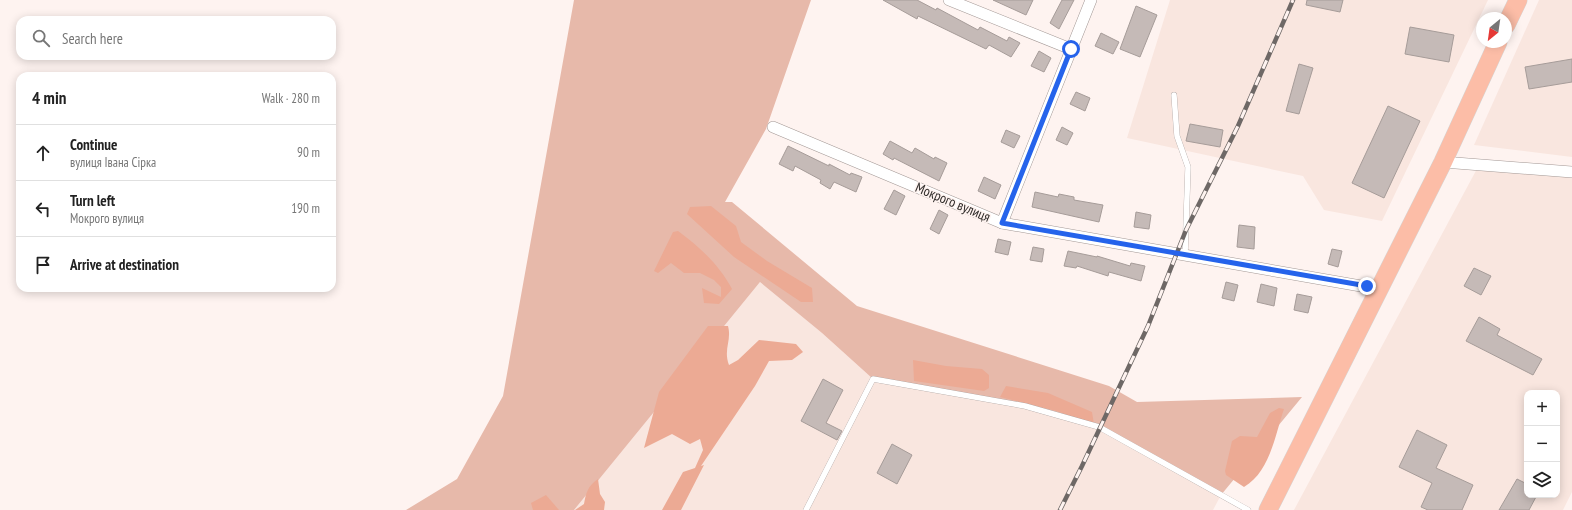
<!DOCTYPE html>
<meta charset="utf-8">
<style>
:root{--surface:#fff;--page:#f6f6f6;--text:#222;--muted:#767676;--line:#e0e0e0}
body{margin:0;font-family:"PT Sans Narrow",sans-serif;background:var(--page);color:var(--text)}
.controls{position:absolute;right:12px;bottom:12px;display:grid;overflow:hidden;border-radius:8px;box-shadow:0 2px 10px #0003}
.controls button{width:36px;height:36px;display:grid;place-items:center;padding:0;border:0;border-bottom:1px solid var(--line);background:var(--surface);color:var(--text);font:20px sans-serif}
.compass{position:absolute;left:1476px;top:12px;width:36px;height:36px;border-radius:50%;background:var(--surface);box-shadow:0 2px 10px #0003;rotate:209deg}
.stop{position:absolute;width:12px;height:12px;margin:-9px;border:3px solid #2563eb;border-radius:50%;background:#fff}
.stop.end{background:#2563eb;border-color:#fff;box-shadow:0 1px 4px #0008}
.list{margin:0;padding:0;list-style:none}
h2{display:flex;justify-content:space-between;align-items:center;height:52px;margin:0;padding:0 16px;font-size:17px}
h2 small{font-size:13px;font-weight:400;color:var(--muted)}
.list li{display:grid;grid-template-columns:26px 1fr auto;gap:12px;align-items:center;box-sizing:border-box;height:56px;padding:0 16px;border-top:1px solid var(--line)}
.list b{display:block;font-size:15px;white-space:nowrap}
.list p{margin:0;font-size:13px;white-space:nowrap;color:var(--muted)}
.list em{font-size:13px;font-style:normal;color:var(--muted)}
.icon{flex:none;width:22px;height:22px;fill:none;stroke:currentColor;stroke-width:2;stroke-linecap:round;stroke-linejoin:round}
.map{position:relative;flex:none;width:1572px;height:510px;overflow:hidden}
.search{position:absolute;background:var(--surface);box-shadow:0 2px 10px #0003;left:16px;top:16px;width:320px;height:44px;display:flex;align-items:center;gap:10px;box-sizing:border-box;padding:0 14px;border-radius:12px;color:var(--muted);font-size:15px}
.panel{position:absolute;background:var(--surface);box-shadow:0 2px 10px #0003;left:16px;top:72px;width:320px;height:220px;border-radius:12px}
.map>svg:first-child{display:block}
.built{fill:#f9e6df;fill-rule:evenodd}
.green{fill:#e7b9aa}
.forest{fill:#ecaa94}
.building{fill:#c5bab7;stroke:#a69c99}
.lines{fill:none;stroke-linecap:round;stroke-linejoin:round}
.lane-casing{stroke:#a39895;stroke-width:6}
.street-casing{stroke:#a39895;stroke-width:12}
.primary-casing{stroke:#d5d5d4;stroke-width:19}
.lane{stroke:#fff;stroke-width:5.5}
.street{stroke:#fff;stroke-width:11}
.primary{stroke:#fcbda7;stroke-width:18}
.rail-casing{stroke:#6e6866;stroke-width:4.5}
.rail{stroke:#fef3f0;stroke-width:3;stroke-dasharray:9;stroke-linecap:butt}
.route{stroke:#2563eb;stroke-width:5}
.labels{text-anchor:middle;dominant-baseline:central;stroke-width:3;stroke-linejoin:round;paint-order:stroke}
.street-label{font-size:14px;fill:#2f2b29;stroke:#fef3f0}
</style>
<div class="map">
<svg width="1572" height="510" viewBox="0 0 1572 510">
<rect width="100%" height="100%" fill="#fef3f0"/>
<g class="built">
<path d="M1170 0H1488L1382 221 1324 210 1303 176 1127 138Z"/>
<path d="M1539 0H1572V157L1474 145Z"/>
<path d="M1479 165 1572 172V492L1563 510H1294ZM1527 393H1557V495H1527Z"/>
<path d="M760 282 822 333 873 379 1025 406 1099 427 1221 495 1213 510H574Z"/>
</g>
<path class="green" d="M574 0H811L766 129 725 202H732L857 306 1109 386 1137 402 1302 397 1221 495 1099 427 1025 406 873 379 822 333 760 282 574 510H406L457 479 503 396Z"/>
<g class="forest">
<path d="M711 206 736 226 741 242 767 261 812 288 813 302H801L734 257 687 214 690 207Z"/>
<path d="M678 231C699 246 720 266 732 289L719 304 704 303 702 288 721 297V287L714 280 700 273H684L671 263 658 273 654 271 673 232Z"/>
<path d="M708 326H728C732 341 723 349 729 365L738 360 759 340 796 344 803 352 792 360 769 361 755 386 701 466 704 465 681 510H662L683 472 695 468 703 450 700 439 690 444 672 434 644 448 659 392Z"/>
<path d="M913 360 946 366 982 369 989 375V388L984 391 914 381Z"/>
<path d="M1006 386 1048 393 1092 412 1094 424 1056 411 1000 397Z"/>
<path d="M1279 408 1284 409C1275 435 1270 472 1244 487L1226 475 1225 471 1232 441 1240 436 1257 437 1270 413Z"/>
<path d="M598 479 600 494 605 502 604 510H565H575L584 504C586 492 588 486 598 479Z"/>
<path d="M546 495 559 510H533L531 503Z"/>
</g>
<g class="building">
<path d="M883 0H917L936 10 937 8 978 30 980 27 1007 41 1009 37 1020 43 1011 57 989 45 986 49 918 16 917 19Z"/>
<path d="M993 0H1033L1026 15Z"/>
<path d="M1062 0H1074L1059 29 1050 23Z"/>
<path d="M1307 0H1343L1340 12 1306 5Z"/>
<path d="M1136 6 1157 15 1140 57 1120 49Z"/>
<path d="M1410 27 1454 35 1449 62 1405 54Z"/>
<path d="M1101 33 1119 42 1113 54 1095 46Z"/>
<path d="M1039 51 1051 58 1044 72 1031 66Z"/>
<path d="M1572 59V82L1529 89 1525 67Z"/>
<path d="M1299 64 1313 68 1299 114 1286 111Z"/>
<path d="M1076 92 1090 98 1085 111 1070 104Z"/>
<path d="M1388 106 1420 121 1384 198 1352 183Z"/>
<path d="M1190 124 1223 130 1220 147 1186 141Z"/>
<path d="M1062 127 1073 133 1067 145 1056 140Z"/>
<path d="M1006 130 1020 136 1014 148 1001 142Z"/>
<path d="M890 141 912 153 915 148 934 159 935 157 947 163 939 181 894 158 893 160 883 154Z"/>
<path d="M788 146 829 166V164L850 175 851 173 862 177 856 192 834 182 830 189 820 183 821 180 795 166 793 171 779 164Z"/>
<path d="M984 177 1001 185 995 199 978 191Z"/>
<path d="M894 190 905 196 896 215 884 209Z"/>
<path d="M1035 192 1058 197 1059 194 1074 197V200L1103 205 1099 222 1032 207Z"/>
<path d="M939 210 948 215 939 234 930 229Z"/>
<path d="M1136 212 1151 215 1149 229 1134 227Z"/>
<path d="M1239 225 1255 227 1254 249 1237 247Z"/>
<path d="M998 239 1011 242 1008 255 995 252Z"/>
<path d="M1033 247 1044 249 1042 262 1030 260Z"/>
<path d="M1332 249 1342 251 1338 267 1328 264Z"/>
<path d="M1068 251 1097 257V256L1130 266 1131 263 1145 266 1141 281 1109 272 1108 276 1077 266 1076 268 1064 266Z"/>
<path d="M1474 268 1491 276 1481 295 1464 286Z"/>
<path d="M1226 282 1238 285 1234 301 1222 298Z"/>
<path d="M1261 284 1277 288 1274 306 1257 302Z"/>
<path d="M1297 294 1312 297 1308 313 1294 310Z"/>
<path d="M1479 317 1500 329 1497 335 1542 359 1533 375 1466 341Z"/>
<path d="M823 379 843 390 826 423 842 431 837 440 801 421Z"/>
<path d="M1417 430 1447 445 1436 468 1473 485 1462 510H1428L1421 507 1432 483 1399 467Z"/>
<path d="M892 444 912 455 897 484 877 473Z"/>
<path d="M1517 479 1527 484V495H1537L1529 510H1499Z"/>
</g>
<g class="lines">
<defs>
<g id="lane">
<path d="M1174 95 1177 136 1188 167 1185 255"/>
<path d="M806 510 873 379 1025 406 1099 427 1248 510"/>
</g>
<g id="street">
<path d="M949 0 1071 49"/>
<path d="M773 127 1002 223 1378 289"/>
<path d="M1443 162 1572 172"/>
<path d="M1002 223 1091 0"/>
</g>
<g id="primary">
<path d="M1506 25 1518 0"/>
<path d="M1268 510 1443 162 1498 42"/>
</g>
</defs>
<use href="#lane" class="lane-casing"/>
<use href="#street" class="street-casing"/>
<use href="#primary" class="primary-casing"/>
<use href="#lane" class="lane"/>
<use href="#street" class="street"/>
<use href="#primary" class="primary"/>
<defs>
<path id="rail" d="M1060 510 1082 466 1148 326 1186 230 1238 126 1293 0"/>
</defs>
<use href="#rail" class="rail-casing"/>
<use href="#rail" class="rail"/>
</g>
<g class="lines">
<path class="route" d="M1071 49 1002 223 1367 286"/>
</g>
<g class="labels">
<g class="street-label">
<text transform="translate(953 202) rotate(23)">Мокрого вулиця</text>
</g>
</g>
</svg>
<div class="controls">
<button>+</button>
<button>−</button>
<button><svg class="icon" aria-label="layers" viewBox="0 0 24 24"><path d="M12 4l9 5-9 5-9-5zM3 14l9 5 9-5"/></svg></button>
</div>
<svg class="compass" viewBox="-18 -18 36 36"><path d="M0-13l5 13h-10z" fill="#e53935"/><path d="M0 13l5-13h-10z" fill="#767676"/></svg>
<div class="stop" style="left:1071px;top:49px"></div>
<div class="stop end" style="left:1367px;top:286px"></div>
<div class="search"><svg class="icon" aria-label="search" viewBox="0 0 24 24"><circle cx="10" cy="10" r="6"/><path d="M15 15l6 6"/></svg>Search here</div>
<section class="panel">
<h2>4 min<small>Walk · 280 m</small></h2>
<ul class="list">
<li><svg class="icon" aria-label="ahead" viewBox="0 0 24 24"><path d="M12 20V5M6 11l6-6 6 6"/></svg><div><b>Continue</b><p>вулиця Івана Сірка</p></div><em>90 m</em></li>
<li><svg class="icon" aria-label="left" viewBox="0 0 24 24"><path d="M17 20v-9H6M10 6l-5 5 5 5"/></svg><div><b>Turn left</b><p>Мокрого вулиця</p></div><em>190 m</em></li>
<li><svg class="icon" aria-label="arrive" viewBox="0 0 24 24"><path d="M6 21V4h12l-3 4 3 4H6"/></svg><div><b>Arrive at destination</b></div></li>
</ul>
</section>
</div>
